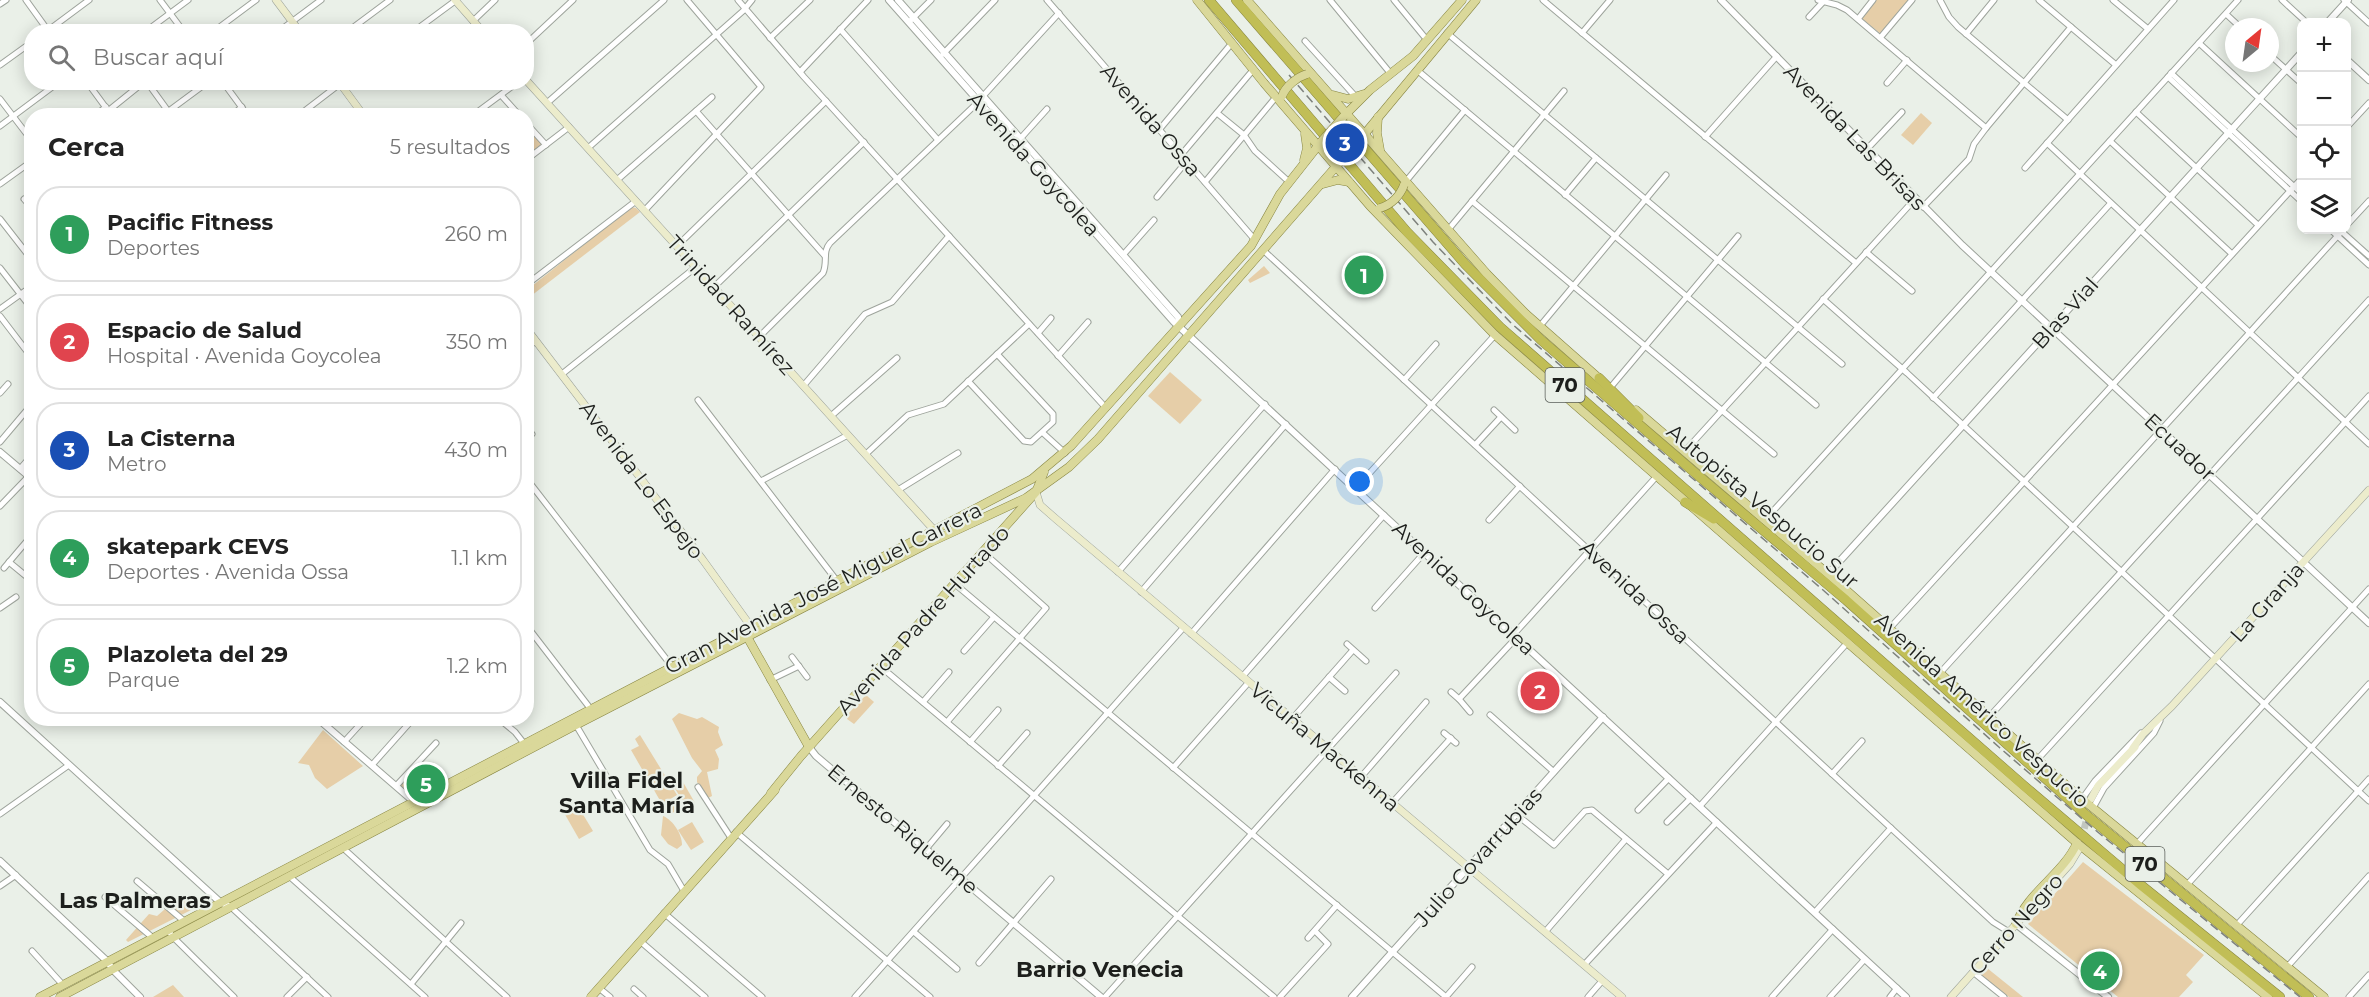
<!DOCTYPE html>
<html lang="es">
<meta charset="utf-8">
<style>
:root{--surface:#fff;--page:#f6f6f6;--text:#222;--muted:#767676;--line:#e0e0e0;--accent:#5153c9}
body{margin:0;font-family:Montserrat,sans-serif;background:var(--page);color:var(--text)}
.controls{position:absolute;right:18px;top:18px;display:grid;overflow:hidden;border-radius:12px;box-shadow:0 3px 15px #0003}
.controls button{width:54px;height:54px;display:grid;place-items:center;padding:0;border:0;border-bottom:2px solid var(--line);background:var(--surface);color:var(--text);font:30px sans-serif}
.compass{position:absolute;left:2225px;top:18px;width:54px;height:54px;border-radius:50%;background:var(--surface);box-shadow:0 3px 15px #0003;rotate:29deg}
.you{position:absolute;left:1360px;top:482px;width:21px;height:21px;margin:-15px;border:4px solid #fff;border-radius:50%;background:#1a73e8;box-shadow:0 0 0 9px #1a73e833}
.badge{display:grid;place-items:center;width:39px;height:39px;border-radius:50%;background:var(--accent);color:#fff;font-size:20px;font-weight:700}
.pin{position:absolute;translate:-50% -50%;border:3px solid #fff;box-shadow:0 2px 6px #0006}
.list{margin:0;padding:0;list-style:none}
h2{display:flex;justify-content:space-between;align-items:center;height:78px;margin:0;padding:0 24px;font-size:26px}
h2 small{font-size:20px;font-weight:400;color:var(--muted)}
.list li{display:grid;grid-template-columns:39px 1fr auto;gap:18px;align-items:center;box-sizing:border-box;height:96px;margin:0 12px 12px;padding:0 12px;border:2px solid var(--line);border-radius:24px}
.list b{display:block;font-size:22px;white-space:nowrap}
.list p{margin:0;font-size:20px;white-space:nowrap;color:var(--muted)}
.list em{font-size:20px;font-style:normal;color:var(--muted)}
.icon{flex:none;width:33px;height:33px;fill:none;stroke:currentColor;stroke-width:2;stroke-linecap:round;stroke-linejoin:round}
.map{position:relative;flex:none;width:2369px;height:997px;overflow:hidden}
.search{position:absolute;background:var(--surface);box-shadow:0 3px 15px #0003;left:24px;top:24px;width:510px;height:66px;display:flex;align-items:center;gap:15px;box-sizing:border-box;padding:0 21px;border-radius:24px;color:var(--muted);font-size:22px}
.panel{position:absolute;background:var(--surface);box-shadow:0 3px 15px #0003;left:24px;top:108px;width:510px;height:618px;border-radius:24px}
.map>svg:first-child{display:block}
.green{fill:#e6cea8}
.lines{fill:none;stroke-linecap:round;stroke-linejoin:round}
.secondary-tunnel{stroke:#c1c6bf;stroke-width:7;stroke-dasharray:7 3.5;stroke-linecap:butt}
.minor-casing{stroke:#9ea49c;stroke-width:7}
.tertiary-casing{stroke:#9ea49c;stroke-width:8}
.secondary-casing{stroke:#9ea49c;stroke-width:8}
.primary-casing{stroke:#888642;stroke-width:9}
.motorway-casing{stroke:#888642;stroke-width:10}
.minor{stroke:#fff;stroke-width:5}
.tertiary{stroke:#fff;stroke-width:6}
.secondary{stroke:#ececcc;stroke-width:7}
.primary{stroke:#dad89a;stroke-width:8}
.motorway{stroke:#c1be56;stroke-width:9}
.rail{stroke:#7e827d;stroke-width:1.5;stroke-dasharray:9 4.5;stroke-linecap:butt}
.primary-bridge-casing{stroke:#888642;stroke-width:9;stroke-linecap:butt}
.primary-bridge{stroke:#dad89a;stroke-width:8}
.labels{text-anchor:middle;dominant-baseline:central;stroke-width:4.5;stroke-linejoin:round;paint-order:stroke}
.shield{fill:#eaf0e8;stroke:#5a5e59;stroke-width:1.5}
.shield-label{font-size:20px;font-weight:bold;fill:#1d1f1c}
.street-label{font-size:21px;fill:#1d1f1c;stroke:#eaf0e8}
.neighbourhood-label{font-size:22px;font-weight:bold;fill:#1d1f1c;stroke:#eaf0e8}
</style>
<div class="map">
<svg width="2369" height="997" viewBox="0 0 2369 997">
<rect width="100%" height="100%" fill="#eaf0e8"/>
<g class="green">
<path d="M1876 0H1909L1881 34 1861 18Z"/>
<path d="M1921 113 1932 123 1913 145 1901 135Z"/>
<path d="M534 132 543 143 527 156V138Z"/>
<path d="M631 207 636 208 640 212 527 299V290Z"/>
<path d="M1264 266 1270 273 1250 283 1248 280Z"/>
<path d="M1170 372 1202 400 1180 424 1148 396Z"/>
<path d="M866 695 874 702 854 724 847 719V715Z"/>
<path d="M679 713 697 719 702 717 719 727 718 732 723 745 715 750 719 759 718 769 707 772 712 796 708 798 697 782V777L702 771 692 758 672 719Z"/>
<path d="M323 730 363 766 327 789 315 778 309 765 298 763Z"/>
<path d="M640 735 677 795 662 804 631 750 639 746 635 739Z"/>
<path d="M427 773 436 784 413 795 399 784 403 779 413 787Z"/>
<path d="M683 782 695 803 687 808 674 787Z"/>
<path d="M678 797 684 806 669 815 663 805Z"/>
<path d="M576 803 593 831 579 839 563 811Z"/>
<path d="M663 816C673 820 682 834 682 845L677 849 668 844 661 835Z"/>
<path d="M692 822 704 842 691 850 678 830Z"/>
<path d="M2083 862 2204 955 2186 975 2193 982 2179 997H2118L2028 924Z"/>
<path d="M180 896 193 909 128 942 126 940 149 914 157 916Z"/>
<path d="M1987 968 2023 997H2009L1981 975Z"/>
<path d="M173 985 184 997H153Z"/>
</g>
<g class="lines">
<path class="secondary-tunnel" d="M2079 849 2088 814"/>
<defs>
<g id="minor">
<path d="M26 0 49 32"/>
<path d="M160 0 184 32"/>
<path d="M738 0 804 77 1106 408"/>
<path d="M1047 0 1255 240"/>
<path d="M1330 0 1391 74"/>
<path d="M1394 0 1427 40"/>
<path d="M1543 0 1856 263"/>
<path d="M1818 0 1837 5 1847 10 1986 128"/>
<path d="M1940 0 1949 17 1958 27 2068 120"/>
<path d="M2039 0 2116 65"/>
<path d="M2113 0 2148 29"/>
<path d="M2282 0 2306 22"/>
<path d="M2344 0 2369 23"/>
<path d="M0 4 6 0"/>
<path d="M2226 14 2240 27"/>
<path d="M1809 17 1823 2"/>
<path d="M1858 19 1873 0"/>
<path d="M911 20 931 0"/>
<path d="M473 21 495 0"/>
<path d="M840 29 938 140"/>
<path d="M46 32 89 0"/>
<path d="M145 32 188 0"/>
<path d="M213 32 256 0"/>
<path d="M278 32 321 0"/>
<path d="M347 32 390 0"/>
<path d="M413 32 455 1"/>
<path d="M1447 33 1842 364"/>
<path d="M1582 33 1610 0"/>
<path d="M1966 34 1994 0"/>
<path d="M770 38 810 0"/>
<path d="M1880 38 1912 0"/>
<path d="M1305 41 1356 97"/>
<path d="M2199 43 2302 138"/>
<path d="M526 44 573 0"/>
<path d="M943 54 995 0"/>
<path d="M2270 55 2302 84"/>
<path d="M0 65 32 42"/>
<path d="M1417 70 1816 405"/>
<path d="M800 72 868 0"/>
<path d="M2171 73 2302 194"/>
<path d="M2168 77 2302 202"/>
<path d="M87 82 112 116"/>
<path d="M147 82 168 111"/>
<path d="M223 82 248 116"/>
<path d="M1887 83 1907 60"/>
<path d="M501 95 520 116"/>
<path d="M0 99 32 141"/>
<path d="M547 103 664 0"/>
<path d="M108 111 144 82"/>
<path d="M696 111 825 256"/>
<path d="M2136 112 2258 225"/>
<path d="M1217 113 1244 135 1255 151 1288 181"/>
<path d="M94 116 106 107"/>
<path d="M162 116 208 82"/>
<path d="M231 116 242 107"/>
<path d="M298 116 341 83"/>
<path d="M472 116 518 82"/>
<path d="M526 123 546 145"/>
<path d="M0 126 59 82"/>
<path d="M2346 128 2369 103"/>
<path d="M1159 130 1232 43"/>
<path d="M1705 137 1777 56"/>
<path d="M1020 139 1047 109"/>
<path d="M2110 141 2232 254"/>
<path d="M2047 143 2369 444"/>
<path d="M588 148 743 11 752 0"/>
<path d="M1867 149 1902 112"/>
<path d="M1181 155 1253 70"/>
<path d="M526 160 569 127"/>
<path d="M2025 168 2174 0"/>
<path d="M617 180 712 97"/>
<path d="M1407 180 1465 110"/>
<path d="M1205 182 1276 97"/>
<path d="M0 184 32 161"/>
<path d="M1565 195 1596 158"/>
<path d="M1157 197 1187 161"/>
<path d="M24 199 32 208"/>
<path d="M1472 201 1774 454"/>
<path d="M1923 207 1969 159 1974 144 1986 128 2071 27"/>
<path d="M645 210 761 87 687 0"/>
<path d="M0 219 32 260"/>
<path d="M2346 226 2369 201"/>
<path d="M1448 230 1564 91"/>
<path d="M2331 230 2369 265"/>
<path d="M2340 230 2369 256"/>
<path d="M677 246 826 101"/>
<path d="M1263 250 1993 922 2009 932"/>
<path d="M1866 252 1912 291"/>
<path d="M1123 255 1154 220"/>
<path d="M0 268 32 309"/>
<path d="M526 285 636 201"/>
<path d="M714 287 864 142"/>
<path d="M1823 299 1907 373 2369 801"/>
<path d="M0 309 32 286"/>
<path d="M0 316 32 358"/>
<path d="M1540 326 1666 175"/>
<path d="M1038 333 1051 318"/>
<path d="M759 337 823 273C828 262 822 252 830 243L973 107 1059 13"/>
<path d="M526 348 536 341"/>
<path d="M1058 356 1088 322"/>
<path d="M562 374 696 267"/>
<path d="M1404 380 1436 344"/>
<path d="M968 381 1024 441 1031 442 1053 422V414L997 354"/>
<path d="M804 385 865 314 892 302 949 236"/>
<path d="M1610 388 1738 236"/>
<path d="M0 393 8 384"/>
<path d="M1933 398 2110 204"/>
<path d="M698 400 837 581"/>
<path d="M1494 410 1515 430"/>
<path d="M831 416 897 358"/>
<path d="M1043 433 1065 453"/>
<path d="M526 439 532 434"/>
<path d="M0 442 32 404"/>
<path d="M1475 445 1501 417"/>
<path d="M1685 451 1915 199"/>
<path d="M866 454 908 415 944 404 1029 324"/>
<path d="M20 469 32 455"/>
<path d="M526 478 674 669"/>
<path d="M761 481 848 435"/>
<path d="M1356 488 1495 335"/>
<path d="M898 490 958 453"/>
<path d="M0 506 29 476"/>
<path d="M1489 520 1520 486"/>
<path d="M1764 521 2238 0"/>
<path d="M9 562 32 581"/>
<path d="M4 568 32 535"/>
<path d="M1118 572 1265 404"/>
<path d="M955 584 1446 997"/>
<path d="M1141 592 1286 424"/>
<path d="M0 608 16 597"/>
<path d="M1375 608 1425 552"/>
<path d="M526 625 593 712"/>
<path d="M1890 628 2302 178"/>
<path d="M1191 634 1335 469"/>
<path d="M1514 634 1656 477"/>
<path d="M1347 644 1366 661"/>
<path d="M964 651 994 617"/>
<path d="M792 657 807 677"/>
<path d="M881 667 1274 997"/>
<path d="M1940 673 2343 230"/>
<path d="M1242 677 1384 515"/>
<path d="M1329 677 1345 691"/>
<path d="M770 680 799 666"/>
<path d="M1451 692 1459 699 1517 637"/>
<path d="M1459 699 1470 712"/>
<path d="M923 702 949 672"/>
<path d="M1490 715 1554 772"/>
<path d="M1989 717 2369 300"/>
<path d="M182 718 184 720"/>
<path d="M498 718 515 732 526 746"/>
<path d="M1292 719 1353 650"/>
<path d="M947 722 1046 608 983 552"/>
<path d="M576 725 650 850 668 864 684 891"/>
<path d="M1444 733 1456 743"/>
<path d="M344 742 366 718"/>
<path d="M970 742 998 710"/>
<path d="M2037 760 2369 396"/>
<path d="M372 765 413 719"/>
<path d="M998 766 1027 733"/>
<path d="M1173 768 1249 682"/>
<path d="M1832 774 1862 741"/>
<path d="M1361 777 1426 702"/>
<path d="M396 786 436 743"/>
<path d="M698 787 731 838"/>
<path d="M2082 799 2095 781 2141 733"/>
<path d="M1392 803 1451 738"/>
<path d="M1700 806 1848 642"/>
<path d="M2093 808 2104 788 2154 733 2160 721"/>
<path d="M1638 810 1669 778"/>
<path d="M0 814 69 765"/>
<path d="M1516 814 1554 845 1585 811 1592 810 1668 874"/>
<path d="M1667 822 1691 798"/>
<path d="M736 832 930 997"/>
<path d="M2136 845 2369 589"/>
<path d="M343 848 507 997"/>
<path d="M926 849 947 824"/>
<path d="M289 876 425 997"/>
<path d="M137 881 184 921"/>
<path d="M0 886 16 875"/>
<path d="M2186 886 2369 684"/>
<path d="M105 897 153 938"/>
<path d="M231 907 328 997"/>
<path d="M1815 912 1891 828"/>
<path d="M664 913 762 997"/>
<path d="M2236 926 2369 779"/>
<path d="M168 930 173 937 234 997"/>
<path d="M914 932 957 969"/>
<path d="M1545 932 1626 839"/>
<path d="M1308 938 1337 905"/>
<path d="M640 941 705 997"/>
<path d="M32 951 63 985"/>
<path d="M979 963 1051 879"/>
<path d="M1584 965 1717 822"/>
<path d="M2287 967 2369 876"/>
<path d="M1973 972 2004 997"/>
<path d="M411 984 461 923"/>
<path d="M599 988 610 997"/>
<path d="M634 989 643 997"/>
<path d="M287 997 307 977"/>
<path d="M855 997 1184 627"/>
<path d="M1105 997 1396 673"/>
<path d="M1280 997 1328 944 1315 931"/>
<path d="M1446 997 1472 967"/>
<path d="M1588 997 1602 981"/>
<path d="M1772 997 1833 929"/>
<path d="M1830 997 1865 959"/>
<path d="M1890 997 1897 988"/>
<path d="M2349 997 2369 975"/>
</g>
<g id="tertiary">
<path d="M889 0 1174 322 1906 997"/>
<path d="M898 0 1178 317 1180 325"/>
<path d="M1721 0 1962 245 2369 623"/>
<path d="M2328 22 2348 0"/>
<path d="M2346 59 2369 80"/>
<path d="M0 452 32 479"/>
<path d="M1828 574 2302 52"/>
<path d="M0 702 220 902 231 907"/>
<path d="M317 718 413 801"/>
<path d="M809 747 816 756 1101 997"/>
<path d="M0 861 108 962 112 969 140 997"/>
<path d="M2016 924 2108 997"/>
<path d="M1352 997 1603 717"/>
</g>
<g id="secondary">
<path d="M276 0 300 32"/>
<path d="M455 0 483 32"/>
<path d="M526 80 934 530"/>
<path d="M339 82 364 116"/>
<path d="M526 328 703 560 752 628"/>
<path d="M1036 492 1040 505 1056 519 1622 997"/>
<path d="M2133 748 2143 734 2172 706 2369 490"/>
<path d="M2091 799 2098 786 2135 747"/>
<path d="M1951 997 2070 864 2079 849"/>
</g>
<g id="primary">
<path d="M1197 0 1264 83 1370 206 1495 335 2077 843 2268 997"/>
<path d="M1247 0 1487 274 1526 314 1602 381"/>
<path d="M1333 95 1348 99 1364 94"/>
<path d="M1344 116 1370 90 1413 56 1462 0"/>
<path d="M1378 117 1377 133 1380 150"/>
<path d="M1362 137 1476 0"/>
<path d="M1304 160 1307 148 1305 134"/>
<path d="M1323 184 1338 180 1349 182"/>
<path d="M1636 410 1828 574 2082 799 2324 997"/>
<path d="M745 633 809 747"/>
<path d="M771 793 801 756 1036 492 1044 472"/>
<path d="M2016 924C2028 892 2063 874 2077 843"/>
<path d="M40 997 1032 479 1071 446 1251 246 1280 194 1321 142"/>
<path d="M60 997 576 725 931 542 1026 498 1069 467 1098 439 1340 162"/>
<path d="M591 997 775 790"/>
</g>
<g id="motorway">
<path d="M1209 0 1407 232 1500 327 2023 785 2142 886 2280 997"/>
<path d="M1236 0 1465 264 1541 340 1701 478 1846 600 2085 814 2309 997"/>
<path d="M1599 378 1639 418"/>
<path d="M1685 502 1714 519"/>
</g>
</defs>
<use href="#minor" class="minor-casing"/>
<use href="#tertiary" class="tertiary-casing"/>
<use href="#secondary" class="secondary-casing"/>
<use href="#primary" class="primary-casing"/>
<use href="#motorway" class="motorway-casing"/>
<use href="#minor" class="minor"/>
<use href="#tertiary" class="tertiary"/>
<use href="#secondary" class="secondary"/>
<use href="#primary" class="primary"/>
<use href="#motorway" class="motorway"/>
<path class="rail" d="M1289 75 1433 242 1512 324 1823 590 2000 748 2094 829 2300 997"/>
<defs>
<g id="primary-bridge">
<path d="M1282 96C1286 86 1297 77 1307 74"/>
<path d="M1321 142 1344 116"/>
<path d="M1340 162 1362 137"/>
<path d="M1380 208C1391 205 1400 196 1404 185"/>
</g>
</defs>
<use href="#primary-bridge" class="primary-bridge-casing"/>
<use href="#primary-bridge" class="primary-bridge"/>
</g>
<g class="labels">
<g class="shield">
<rect x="1545.5" y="368" width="39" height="34" rx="4.5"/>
<rect x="2125.5" y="847" width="39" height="34" rx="4.5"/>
</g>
<g class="shield-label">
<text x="1565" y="385">70</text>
<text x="2145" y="864">70</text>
</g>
<g class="street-label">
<text transform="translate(1151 120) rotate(49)">Avenida Ossa</text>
<text transform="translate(1855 137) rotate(46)">Avenida Las Brisas</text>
<text transform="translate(1034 164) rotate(48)">Avenida Goycolea</text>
<text transform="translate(731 305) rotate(48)">Trinidad Ramírez</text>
<text transform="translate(2065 313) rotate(-48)">Blas Vial</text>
<text transform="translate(2180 447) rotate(43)">Ecuador</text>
<text transform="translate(642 480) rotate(53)">Avenida Lo Espejo</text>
<text transform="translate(1763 506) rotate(40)">Autopista Vespucio Sur</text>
<text transform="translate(823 588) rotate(-27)">Gran Avenida José Miguel Carrera</text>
<text transform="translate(1464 588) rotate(43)">Avenida Goycolea</text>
<text transform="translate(1635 592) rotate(43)">Avenida Ossa</text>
<text transform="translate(2267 602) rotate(-48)">La Granja</text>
<text transform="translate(923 620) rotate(-48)">Avenida Padre Hurtado</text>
<text transform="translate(1982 710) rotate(42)">Avenida Américo Vespucio</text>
<text transform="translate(1325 747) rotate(40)">Vicuña Mackenna</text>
<text transform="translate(903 829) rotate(40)">Ernesto Riquelme</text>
<text transform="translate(1478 857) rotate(-48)">Julio Covarrubias</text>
<text transform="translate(2016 924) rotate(-48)">Cerro Negro</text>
</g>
<g class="neighbourhood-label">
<text x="627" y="780">Villa Fidel<tspan x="627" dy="25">Santa María</tspan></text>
<text x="135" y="900">Las Palmeras</text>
<text x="1100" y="969">Barrio Venecia</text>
</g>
</g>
</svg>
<div class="controls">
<button>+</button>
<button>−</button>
<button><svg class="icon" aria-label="locate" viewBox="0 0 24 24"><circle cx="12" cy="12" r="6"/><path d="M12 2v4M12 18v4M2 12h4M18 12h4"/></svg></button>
<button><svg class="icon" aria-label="layers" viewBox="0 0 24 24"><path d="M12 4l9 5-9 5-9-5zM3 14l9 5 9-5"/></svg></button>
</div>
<svg class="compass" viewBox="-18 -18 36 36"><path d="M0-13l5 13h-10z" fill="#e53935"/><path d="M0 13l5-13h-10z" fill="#767676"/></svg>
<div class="you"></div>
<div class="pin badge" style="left:1364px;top:275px;background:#2e9e5b">1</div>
<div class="pin badge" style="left:1540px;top:691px;background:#e0444e">2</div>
<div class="pin badge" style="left:1345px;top:143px;background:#1a4fb4">3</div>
<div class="pin badge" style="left:2100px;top:971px;background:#2e9e5b">4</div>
<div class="pin badge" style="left:426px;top:784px;background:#2e9e5b">5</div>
<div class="search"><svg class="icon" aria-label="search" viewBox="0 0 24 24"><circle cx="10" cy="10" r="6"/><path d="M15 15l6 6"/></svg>Buscar aquí</div>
<section class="panel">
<h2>Cerca<small>5 resultados</small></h2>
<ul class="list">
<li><span class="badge" style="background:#2e9e5b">1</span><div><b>Pacific Fitness</b><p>Deportes</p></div><em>260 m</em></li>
<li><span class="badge" style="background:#e0444e">2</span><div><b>Espacio de Salud</b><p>Hospital · Avenida Goycolea</p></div><em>350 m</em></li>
<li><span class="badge" style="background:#1a4fb4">3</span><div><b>La Cisterna</b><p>Metro</p></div><em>430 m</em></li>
<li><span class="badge" style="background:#2e9e5b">4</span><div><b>skatepark CEVS</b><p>Deportes · Avenida Ossa</p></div><em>1.1 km</em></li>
<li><span class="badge" style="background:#2e9e5b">5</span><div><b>Plazoleta del 29</b><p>Parque</p></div><em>1.2 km</em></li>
</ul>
</section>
</div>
